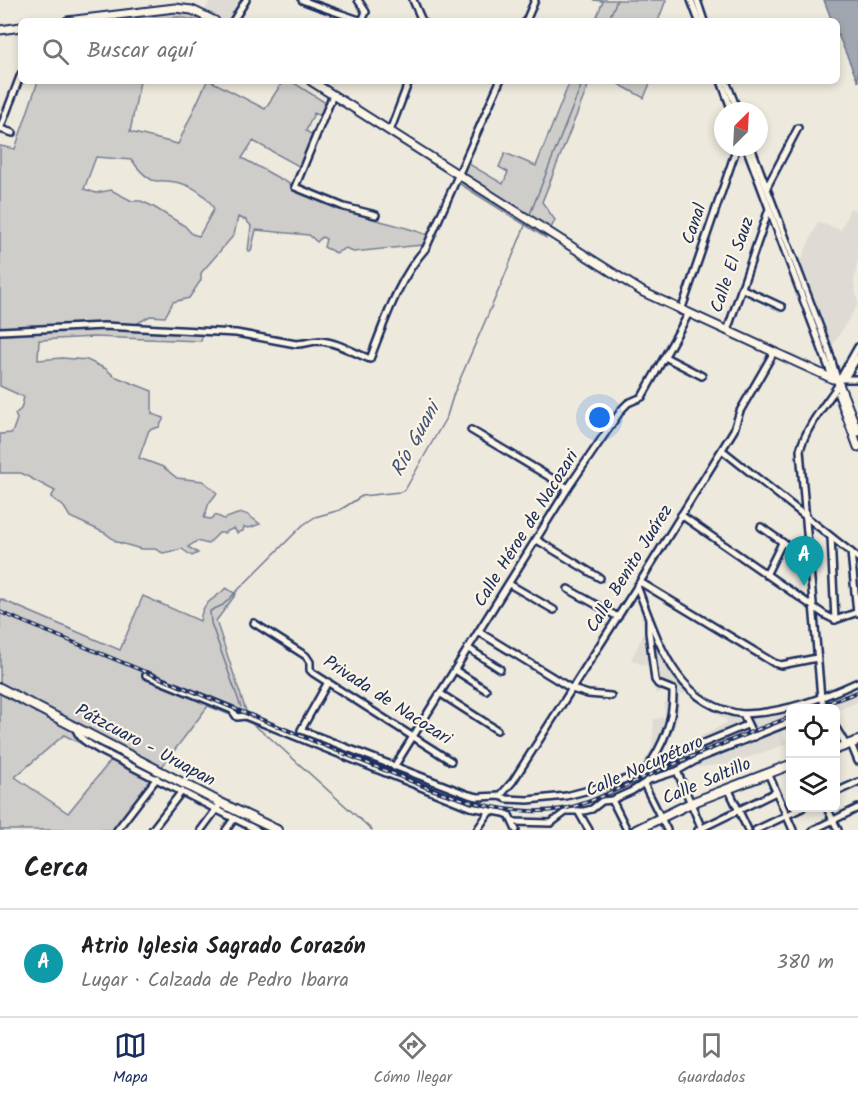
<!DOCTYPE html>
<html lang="es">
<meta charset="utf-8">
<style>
:root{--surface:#fff;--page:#f2f2f2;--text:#202124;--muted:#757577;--line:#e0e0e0;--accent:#1b2f5e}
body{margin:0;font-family:Kalam,sans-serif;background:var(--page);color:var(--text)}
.controls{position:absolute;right:18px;bottom:18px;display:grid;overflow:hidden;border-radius:9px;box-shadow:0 3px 9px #0003}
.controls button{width:54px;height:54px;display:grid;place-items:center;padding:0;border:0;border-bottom:2px solid var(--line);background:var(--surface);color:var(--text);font:30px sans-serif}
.compass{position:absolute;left:714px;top:102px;width:54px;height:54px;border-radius:50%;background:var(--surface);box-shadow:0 3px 9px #0003;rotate:24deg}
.you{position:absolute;left:600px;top:418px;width:21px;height:21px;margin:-15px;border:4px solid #fff;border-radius:50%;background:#1a73e8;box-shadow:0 0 0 9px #1a73e833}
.badge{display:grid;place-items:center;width:39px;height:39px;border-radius:50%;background:var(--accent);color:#fff;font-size:20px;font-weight:700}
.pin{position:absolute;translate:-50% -50px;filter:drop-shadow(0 2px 3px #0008)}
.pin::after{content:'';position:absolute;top:32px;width:21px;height:18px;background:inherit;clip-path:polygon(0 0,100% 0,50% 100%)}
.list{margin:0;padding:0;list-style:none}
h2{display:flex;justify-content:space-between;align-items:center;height:78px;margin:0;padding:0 24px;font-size:26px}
h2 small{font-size:20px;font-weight:400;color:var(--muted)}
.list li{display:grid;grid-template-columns:39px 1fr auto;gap:18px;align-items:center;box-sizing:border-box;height:108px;padding:0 24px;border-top:2px solid var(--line)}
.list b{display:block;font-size:22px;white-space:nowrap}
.list p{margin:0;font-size:20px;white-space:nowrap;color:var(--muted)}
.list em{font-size:20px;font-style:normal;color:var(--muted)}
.icon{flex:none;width:33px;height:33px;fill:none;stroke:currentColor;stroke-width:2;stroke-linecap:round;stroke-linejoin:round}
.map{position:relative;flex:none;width:858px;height:830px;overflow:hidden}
.search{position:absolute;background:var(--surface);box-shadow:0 3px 9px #0003;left:18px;right:18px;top:18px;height:66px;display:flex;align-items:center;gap:15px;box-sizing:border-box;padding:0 21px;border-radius:9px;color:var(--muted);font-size:22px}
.sheet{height:186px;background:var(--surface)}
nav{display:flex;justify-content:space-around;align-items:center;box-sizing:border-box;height:84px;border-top:2px solid var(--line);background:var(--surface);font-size:16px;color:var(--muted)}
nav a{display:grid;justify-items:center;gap:3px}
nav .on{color:var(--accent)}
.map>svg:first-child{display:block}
.built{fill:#dedbd4;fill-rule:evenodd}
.green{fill:#cfcdca;stroke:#757e94;stroke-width:1.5;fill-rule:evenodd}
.water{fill:#a2a7af;stroke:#6c778f;stroke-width:1.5}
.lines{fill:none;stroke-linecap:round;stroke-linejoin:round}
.stream{stroke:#6c778f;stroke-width:1.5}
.minor-casing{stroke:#1b2f5e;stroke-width:10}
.secondary-casing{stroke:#1b2f5e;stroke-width:11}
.primary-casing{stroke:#1b2f5e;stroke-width:12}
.minor{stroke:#fcf5e5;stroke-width:5}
.secondary{stroke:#fcf5e5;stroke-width:7}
.primary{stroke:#fcf5e5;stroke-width:8}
.rail-casing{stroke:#1b2f5e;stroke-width:4}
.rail{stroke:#fcf5e5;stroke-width:1.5;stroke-dasharray:4.5;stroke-linecap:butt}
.labels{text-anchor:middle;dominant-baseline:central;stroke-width:4.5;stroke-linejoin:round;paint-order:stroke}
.street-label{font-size:18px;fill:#1b2f5e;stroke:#fcf5e5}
.water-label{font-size:20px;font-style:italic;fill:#445376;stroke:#fcf5e5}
</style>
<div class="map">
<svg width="858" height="830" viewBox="0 0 858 830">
<rect width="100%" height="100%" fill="#eee9dd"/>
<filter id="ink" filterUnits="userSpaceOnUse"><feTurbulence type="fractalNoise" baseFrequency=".0167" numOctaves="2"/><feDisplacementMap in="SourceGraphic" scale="12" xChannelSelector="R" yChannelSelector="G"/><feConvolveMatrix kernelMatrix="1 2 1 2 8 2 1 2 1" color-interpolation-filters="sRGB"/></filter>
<g filter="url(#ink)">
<g class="built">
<path d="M211 0H246L233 21H215L202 15Z"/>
<path d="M850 208 858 211V258L854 282 858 304 829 351 797 269 818 222 841 230Z"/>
<path d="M638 594H642L662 638 688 685 728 708 764 711 778 709 819 701 858 687V702L836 711V708H790V725L781 729 787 744 729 764 691 768 643 783 615 796 601 799 596 787 619 778 642 764 652 748 654 719 665 717 664 703 671 702 669 692 655 693 652 666 643 665 631 660 644 633ZM690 693 728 722 658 760 674 730 678 717 680 694Z"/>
</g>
<g class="green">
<path d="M593 0H666L658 21H595L603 1Z"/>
<path d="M175 8 202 15 199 21 178 17 149 21H67Z"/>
<path d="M38 81H140L130 132 178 144 207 81H211L265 109 283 81H291L329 105 323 117 314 113 306 131 317 138 306 170 253 141 242 158C276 176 310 197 346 210 373 221 403 225 430 236L426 248 422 245 353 252 346 248 336 253 324 247 326 239 322 237 317 242 309 235 256 230 251 251H248L251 226 246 220 238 217 234 235 201 273V280L189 298 173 302 165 317 150 316 136 324 204 330 201 341 93 337 39 340 38 360 62 358 87 360 106 369 114 376 152 391V414L164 418 159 427 149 430 139 458 163 467 177 478 203 481 217 493 209 503 204 518 212 519 215 515 224 519C244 511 243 510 260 524L249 528 244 527 243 531 237 533 234 528 224 533H219L208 544 197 541 188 547 198 553 192 556 182 549 163 553 155 549H141L117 542 105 533 70 517 64 507 51 497 55 491 21 473H0V434L12 433 17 419 15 414 21 409 24 397 0 386V146L15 149ZM96 157 132 160C137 168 143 175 152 180 157 182 162 180 166 181 186 182 205 191 214 209L199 236 192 234 185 226 152 206 141 201H132L111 190 96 193 84 189Z"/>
<path d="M570 81H590L542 202 555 220 546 238 455 181 464 161 503 184 508 172 499 167 505 153 536 166Z"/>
<path d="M613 81H651L644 98Z"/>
<path d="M226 588 236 594 216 621 250 723 208 706 114 830H0V599L120 650 143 596 200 621C203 600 211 603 226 588ZM64 735 112 759 68 813 15 777Z"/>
</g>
<path class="water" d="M824 0H858V82L837 32V21H832Z"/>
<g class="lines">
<g class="stream">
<path d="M608 21 617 0"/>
<path d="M530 214 583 81"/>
<path d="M241 707 211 623 210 611 223 605 303 525 315 517 340 510 362 496 400 492 405 490 447 416 454 393 503 280 526 223"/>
<path d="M244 718 268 736 372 830"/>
</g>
<defs>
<g id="minor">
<path d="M302 0C322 8 342 14 362 21L366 12 358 0"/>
<path d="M413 0 422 21"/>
<path d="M691 0 699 21"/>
<path d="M697 0 704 21"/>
<path d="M233 21 246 0"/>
<path d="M526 21 535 0"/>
<path d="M721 81 732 111"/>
<path d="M726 81 738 111"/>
<path d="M333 95 295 187 344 207 376 215"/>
<path d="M0 129 21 74"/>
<path d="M0 129 13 133"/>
<path d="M390 131 409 81"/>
<path d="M746 147 833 379"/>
<path d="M751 147 829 351 837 379H858"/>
<path d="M767 187 798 128"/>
<path d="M741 288 782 307"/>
<path d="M681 311 737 147"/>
<path d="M0 331 104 326 141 328 236 333 296 344C304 344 312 341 320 341 337 342 354 353 370 359 385 321 398 279 426 248L500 81"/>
<path d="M727 331 769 209"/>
<path d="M665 357 702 376"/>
<path d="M845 378 858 357"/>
<path d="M840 379 858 347"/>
<path d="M471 430 568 488"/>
<path d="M722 450 858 558"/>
<path d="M681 515 825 615 835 620 858 612"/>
<path d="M761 527 809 561"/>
<path d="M831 537 835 620"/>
<path d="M537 540 600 578"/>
<path d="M851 552 857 613"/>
<path d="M766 575 782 543"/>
<path d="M640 582 774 663 781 665 817 658"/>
<path d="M509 584 554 610"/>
<path d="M637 586C658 641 676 706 743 714L754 737"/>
<path d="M568 589 618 617"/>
<path d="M649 619V632L655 680 658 684 673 690"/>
<path d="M254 623 306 656 310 662V670L313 673 451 761"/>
<path d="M479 632 572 689 588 694 611 696"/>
<path d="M468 648 500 669"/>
<path d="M455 670 486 690"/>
<path d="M146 675 232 710 237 717 245 716 470 807 504 813 509 815 516 830"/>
<path d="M328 682 301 730 469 795 478 797 500 796 507 799 528 800 566 796 612 784 646 772 685 751 747 725"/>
<path d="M441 694 497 730"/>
<path d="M826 708 821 698 800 450C807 425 825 405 839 384"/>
<path d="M743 714C784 713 821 699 858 682"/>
<path d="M75 726C78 739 88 743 99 750L257 830"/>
<path d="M836 728 846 745"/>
<path d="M851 744 858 761"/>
<path d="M394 767 568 488 622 409 628 403 642 397 689 313"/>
<path d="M646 770C663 745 674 721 673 690"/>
<path d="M677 771 702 829"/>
<path d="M768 773 793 830"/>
<path d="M644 784 667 830"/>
<path d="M728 788 748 830"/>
<path d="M836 792 858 782"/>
<path d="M500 796 513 781 640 582 734 430 740 411 774 352"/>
<path d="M612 800 627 830"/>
<path d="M827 808 838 830"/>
<path d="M578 811 589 830"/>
<path d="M513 822 551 823 567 811H584L592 809 602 801 612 800 632 791 649 780 677 771 702 757 790 722"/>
<path d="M117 830 157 778"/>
<path d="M152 830 182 791"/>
<path d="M201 830 221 803"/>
<path d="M226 830 234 819"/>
<path d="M477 830 490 811"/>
<path d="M698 830 776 792"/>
<path d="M756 830 802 808"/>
<path d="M813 830 858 808"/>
</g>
<g id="secondary">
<path d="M67 21 175 8 192 10 215 21"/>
<path d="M0 30 21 27"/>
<path d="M311 81 643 292 833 379H837L858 432"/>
<path d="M839 395 858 447"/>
</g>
<g id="primary">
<path d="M0 688 221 803 277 830"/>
<path d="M836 749 858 741"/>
<path d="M636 830 691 803 790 765"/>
</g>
</defs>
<use href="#minor" class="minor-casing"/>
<use href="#secondary" class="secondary-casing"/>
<use href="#primary" class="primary-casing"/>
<use href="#minor" class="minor"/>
<use href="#secondary" class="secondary"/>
<use href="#primary" class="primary"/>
<defs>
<g id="rail">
<path d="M0 612 425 787C469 802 514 817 562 809 591 804 620 787 647 776 695 755 742 735 790 717"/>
<path d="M814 708 858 692"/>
</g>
</defs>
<use href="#rail" class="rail-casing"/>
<use href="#rail" class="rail"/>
</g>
</g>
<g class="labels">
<g class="street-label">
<text transform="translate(695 224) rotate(-71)">Canal</text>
<text transform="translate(733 265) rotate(-71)">Calle El Sauz</text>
<text transform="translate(527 529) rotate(-58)">Calle Héroe de Nacozari</text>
<text transform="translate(630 569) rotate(-58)">Calle Benito Juárez</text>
<text transform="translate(387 701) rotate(33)">Privada de Nacozari</text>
<text transform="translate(145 746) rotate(28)">Pátzcuaro - Uruapan</text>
<text transform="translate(645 767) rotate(-24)">Calle Nocupétaro</text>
<text transform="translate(707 782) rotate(-23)">Calle Saltillo</text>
</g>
<g class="water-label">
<text transform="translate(416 440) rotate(-61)">Río Guani</text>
</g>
</g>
</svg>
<div class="controls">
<button><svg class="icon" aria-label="locate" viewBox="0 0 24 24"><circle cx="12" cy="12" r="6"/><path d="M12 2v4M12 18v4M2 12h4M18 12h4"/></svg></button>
<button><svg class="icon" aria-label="layers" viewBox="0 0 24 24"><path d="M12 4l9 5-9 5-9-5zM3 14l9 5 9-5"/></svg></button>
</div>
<svg class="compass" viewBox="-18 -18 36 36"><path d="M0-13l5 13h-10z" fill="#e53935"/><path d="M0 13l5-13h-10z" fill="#757577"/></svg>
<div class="you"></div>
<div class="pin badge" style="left:804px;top:586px;background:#0f9aa8">A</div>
<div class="search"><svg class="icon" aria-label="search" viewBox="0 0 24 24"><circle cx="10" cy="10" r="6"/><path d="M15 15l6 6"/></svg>Buscar aquí</div>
</div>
<section class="sheet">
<h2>Cerca<small></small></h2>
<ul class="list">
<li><span class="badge" style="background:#0f9aa8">A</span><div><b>Atrio Iglesia Sagrado Corazón</b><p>Lugar · Calzada de Pedro Ibarra</p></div><em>380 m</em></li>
</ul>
</section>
<nav>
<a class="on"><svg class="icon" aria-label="map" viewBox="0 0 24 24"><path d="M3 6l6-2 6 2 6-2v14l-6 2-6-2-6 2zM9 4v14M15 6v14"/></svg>Mapa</a>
<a><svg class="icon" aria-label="directions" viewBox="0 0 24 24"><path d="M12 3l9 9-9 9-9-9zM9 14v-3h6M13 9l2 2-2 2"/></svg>Cómo llegar</a>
<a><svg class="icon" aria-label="saved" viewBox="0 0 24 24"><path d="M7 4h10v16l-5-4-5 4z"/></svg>Guardados</a>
</nav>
